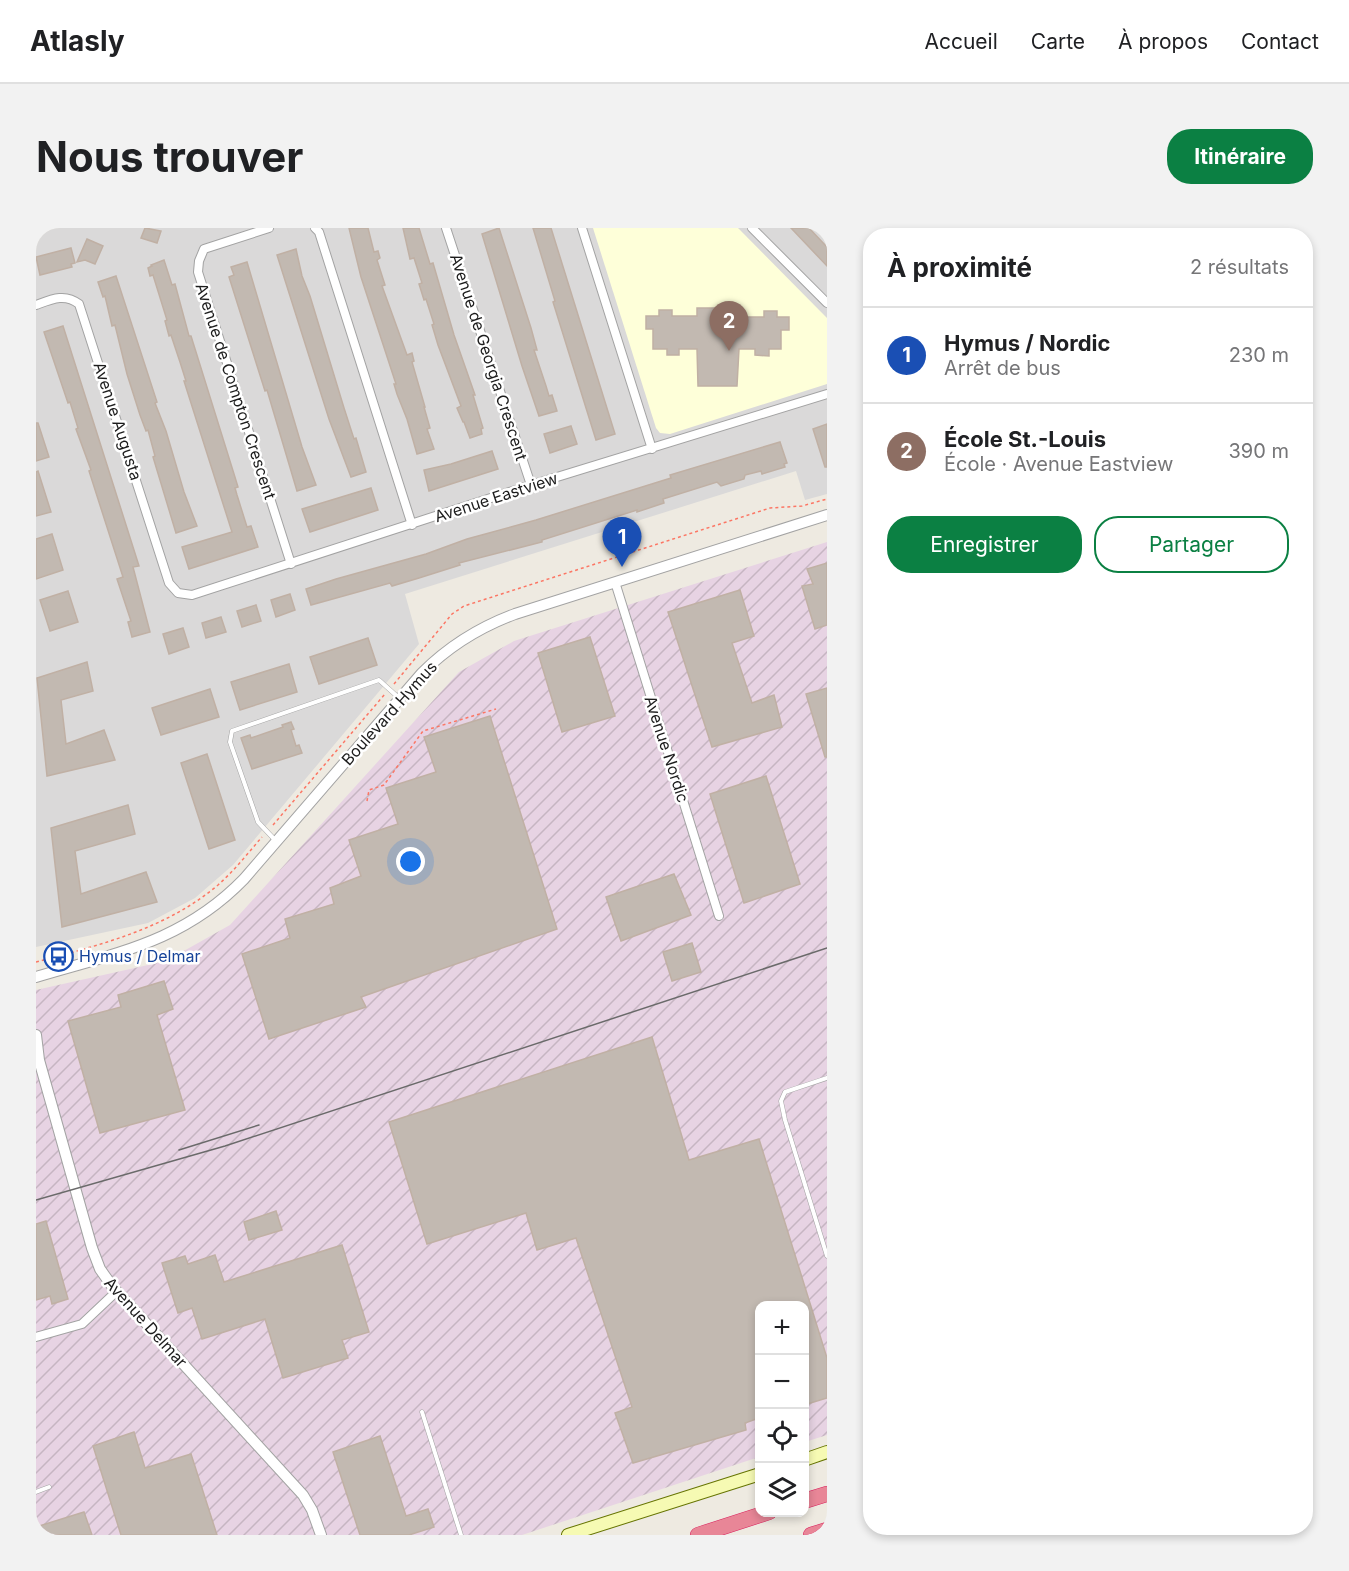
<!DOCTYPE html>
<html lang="fr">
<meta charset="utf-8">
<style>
:root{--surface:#fff;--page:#f2f2f2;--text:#202124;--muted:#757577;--line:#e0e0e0;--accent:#0b8043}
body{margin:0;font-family:Inter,sans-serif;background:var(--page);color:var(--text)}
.controls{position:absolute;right:18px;bottom:18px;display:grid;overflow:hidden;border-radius:12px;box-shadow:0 3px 9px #0003}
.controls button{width:54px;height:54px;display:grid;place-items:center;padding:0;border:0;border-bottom:2px solid var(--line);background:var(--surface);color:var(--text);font:30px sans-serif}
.you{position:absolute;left:375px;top:634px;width:21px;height:21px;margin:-15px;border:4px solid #fff;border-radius:50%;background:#1a73e8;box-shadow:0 0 0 9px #1a73e833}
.badge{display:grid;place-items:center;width:39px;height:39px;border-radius:50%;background:var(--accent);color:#fff;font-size:20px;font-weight:700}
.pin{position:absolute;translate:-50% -50px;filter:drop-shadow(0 2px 3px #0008)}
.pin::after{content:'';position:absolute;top:32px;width:21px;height:18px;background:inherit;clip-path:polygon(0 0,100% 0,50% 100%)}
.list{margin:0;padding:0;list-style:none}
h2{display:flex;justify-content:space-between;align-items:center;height:78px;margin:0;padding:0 24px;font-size:26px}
h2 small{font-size:20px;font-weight:400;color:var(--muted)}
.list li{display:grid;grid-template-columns:39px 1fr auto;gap:18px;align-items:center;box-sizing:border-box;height:96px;padding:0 24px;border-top:2px solid var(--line)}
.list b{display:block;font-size:22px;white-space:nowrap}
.list p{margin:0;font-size:20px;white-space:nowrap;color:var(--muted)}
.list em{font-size:20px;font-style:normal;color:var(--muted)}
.actions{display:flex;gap:12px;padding:18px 24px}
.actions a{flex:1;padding:14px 0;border:2px solid var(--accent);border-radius:24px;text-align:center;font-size:21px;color:var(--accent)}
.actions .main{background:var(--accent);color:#fff}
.icon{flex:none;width:33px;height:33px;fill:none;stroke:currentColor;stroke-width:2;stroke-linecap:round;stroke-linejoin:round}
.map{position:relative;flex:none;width:791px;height:1307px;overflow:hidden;border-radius:24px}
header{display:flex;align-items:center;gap:36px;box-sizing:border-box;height:84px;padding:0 30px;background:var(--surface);border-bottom:2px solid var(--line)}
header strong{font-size:28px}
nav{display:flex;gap:33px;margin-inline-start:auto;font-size:21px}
.intro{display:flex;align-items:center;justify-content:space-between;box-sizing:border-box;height:144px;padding:0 36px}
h1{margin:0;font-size:42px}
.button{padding:15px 27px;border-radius:24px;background:var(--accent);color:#fff;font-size:21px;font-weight:700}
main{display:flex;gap:36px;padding:0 36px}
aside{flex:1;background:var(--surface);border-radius:24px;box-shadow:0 3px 9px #0003}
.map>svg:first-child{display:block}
.residential{fill:#dad9d9}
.industrial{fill:url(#industrial-furrows)}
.education{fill:#feffd9}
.building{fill:#c2b9b1;stroke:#c0b0a4;stroke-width:1.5}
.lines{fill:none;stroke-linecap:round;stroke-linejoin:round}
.service-casing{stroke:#a3a3a3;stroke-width:5}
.minor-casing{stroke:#a3a3a3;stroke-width:10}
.tertiary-casing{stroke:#a3a3a3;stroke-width:12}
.secondary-casing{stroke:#667402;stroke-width:14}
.motorway-casing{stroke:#da205d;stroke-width:16}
.path{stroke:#fc7664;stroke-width:1.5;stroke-dasharray:3 3;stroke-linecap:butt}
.service{stroke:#fff;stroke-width:4}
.minor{stroke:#fff;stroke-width:8}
.tertiary{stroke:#fff;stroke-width:10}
.secondary{stroke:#f6fab3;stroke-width:12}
.motorway{stroke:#e88697;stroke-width:15}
.tram{stroke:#6a6a6a;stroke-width:1.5}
.labels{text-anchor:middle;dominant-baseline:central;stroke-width:5;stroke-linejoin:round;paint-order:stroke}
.street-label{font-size:16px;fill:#1c1c1c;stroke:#fff}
.transit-label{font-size:16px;fill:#164399;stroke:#fff;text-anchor:start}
</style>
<header>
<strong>Atlasly</strong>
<nav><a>Accueil</a><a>Carte</a><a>À propos</a><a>Contact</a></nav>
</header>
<div class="intro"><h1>Nous trouver</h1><a class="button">Itinéraire</a></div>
<main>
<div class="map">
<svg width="791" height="1307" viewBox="0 0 791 1307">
<defs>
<pattern id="industrial-furrows" width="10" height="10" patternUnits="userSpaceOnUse" patternTransform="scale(1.5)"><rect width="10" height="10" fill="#e7d3e3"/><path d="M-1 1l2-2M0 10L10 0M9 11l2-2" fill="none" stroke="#c6b5c2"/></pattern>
</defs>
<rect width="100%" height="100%" fill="#eeeae1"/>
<path class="residential" d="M0 0H791V266L769 272 760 243 369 366 383 416 197 637 159 670 112 695 0 719Z"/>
<path class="industrial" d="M791 314V1207L769 1214 768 1078H724L723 1229 486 1307H0V762L130 733 194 697 423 444 478 413Z"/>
<path class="education" d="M557 0H702L791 90V156L634 206 624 205 620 200Z"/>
<g class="building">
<path d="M109 0 125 3 121 15 105 10Z"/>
<path d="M313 0H332L338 24 342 23 344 30 341 32 349 57 346 58 371 127 376 125 378 133 376 134 389 179H388L394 200 391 201 398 221 381 226 371 191 361 166 358 156H360L325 49Z"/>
<path d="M367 0H383L394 36 397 35 418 107 439 167H437L447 200 445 201 446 206 434 210 428 194H427L421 180 425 178 402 117 396 97 398 96 390 71 388 72 383 56 386 55 378 30 374 31Z"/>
<path d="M463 0 495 100 501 122H498L510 158 513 168 516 167 521 183 503 188 486 138 446 6Z"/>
<path d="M497 0H515L579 206 560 212 517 74 519 73Z"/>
<path d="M755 0H773L791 19V38Z"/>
<path d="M51 11 67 18 59 36 49 32 41 34Z"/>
<path d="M35 20 39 35 35 36 36 39 4 47 0 29Z"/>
<path d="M260 21 266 48 274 68 308 180 318 211 320 210 330 244 315 249 293 191 241 27Z"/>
<path d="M128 32 136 57 139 56 153 108H155L198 246 202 259 199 260 201 267 211 299 215 298 222 319 153 341 146 319 196 304 148 153H150L144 134 135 107 133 108 129 93 131 92 117 47 114 48 112 40 116 38 115 37Z"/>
<path d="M211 34 266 219 280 257 261 263 231 162 229 163 193 49 198 47 195 39Z"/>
<path d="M80 48 121 174 119 175 130 203 148 264 161 298 140 305 117 229 119 228 112 202 110 203 104 187 91 146 79 97 76 98 69 68 67 69 62 54Z"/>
<path d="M661 80H703V89H728V83H741V89H753V102H745V121H733V128L719 127V121H703L701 158H662L661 121H643V127H631V121H617V101H610V88H623V82H636V88H661Z"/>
<path d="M27 98 103 338 97 339 114 404 96 409 92 394 95 393 81 351 87 349 53 243 55 242 40 201 42 200 34 174 32 175 8 104Z"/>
<path d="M0 195H2L13 229 0 233Z"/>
<path d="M791 196V239H789L777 201Z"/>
<path d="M535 198 541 216 514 225 508 206Z"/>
<path d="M744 214 751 235 748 236 749 239 726 246 725 243 709 247 708 251 685 258 681 254 627 271 628 275 601 284V282L506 312V314L423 335 424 337 383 350 356 358 354 355 275 377 270 361 300 351 390 326 431 311 500 292 635 250 634 247Z"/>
<path d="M456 223 462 241 393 263 388 242 415 236Z"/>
<path d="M2 243 15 284 0 288V244Z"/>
<path d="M335 260 342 282 274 304 266 281Z"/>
<path d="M16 306 27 342 0 351V311Z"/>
<path d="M791 335V397L779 401 766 358 777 356 771 341Z"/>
<path d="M704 362 718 408 696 415 716 475 738 467 746 499 676 519 632 384Z"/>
<path d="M32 363 42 394 14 403 4 372Z"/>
<path d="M254 366 259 382 240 389 235 372Z"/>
<path d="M220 377 225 393 206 399 201 383Z"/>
<path d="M185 389 190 404 170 410 166 395Z"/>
<path d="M147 400 153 419 133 426 127 406Z"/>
<path d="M554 409 579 488 526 504 502 425Z"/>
<path d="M332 410 341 437 283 456 274 429Z"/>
<path d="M51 434 57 463 25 472 30 516 68 502 79 532 11 548 1 450Z"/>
<path d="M253 436 261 464 204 482 195 454Z"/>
<path d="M791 460V529H789L770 466Z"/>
<path d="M174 461 183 489 125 507 116 480Z"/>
<path d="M454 488 521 701 325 769 330 779 233 811 206 726 254 710 249 691 298 676 294 660 325 648 313 612 362 596 350 560 400 544 388 509Z"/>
<path d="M255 494 258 501 255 502 260 518 263 517 266 525 216 541 205 510 214 507 215 510 247 499 246 497Z"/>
<path d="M171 526 199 612 173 621 145 535Z"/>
<path d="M730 548 764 656 708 675 674 566Z"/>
<path d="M92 577 99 606 39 623 45 666 110 644 121 674 26 699 15 600Z"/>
<path d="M638 646 655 687 585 713 570 669Z"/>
<path d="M656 715 665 744 636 753 627 724Z"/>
<path d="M128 753 137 781 121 787 149 882 64 905 32 793 85 779 82 767Z"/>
<path d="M616 809 653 932 723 911 791 1130V1170L768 1177V1077H723V1190L709 1195 710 1202 597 1235 579 1185 596 1179 540 1010 501 1022 490 985 391 1016 353 894Z"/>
<path d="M240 983 246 1002 213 1012 208 994Z"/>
<path d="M10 993 32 1071 16 1076 14 1068 0 1072V996Z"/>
<path d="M306 1017 333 1104 306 1112 312 1130 247 1150 229 1091 166 1111 156 1080 142 1085 126 1035 149 1028 152 1036 179 1027 188 1054Z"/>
<path d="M98 1204 109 1240 155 1226 181 1307H85L57 1218Z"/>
<path d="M344 1208 370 1288 392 1281 398 1299 373 1307H324L297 1224Z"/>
<path d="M48 1284 56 1307H0V1299Z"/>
</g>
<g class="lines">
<defs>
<g id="service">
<path d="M240 613 222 594 194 514 196 503 343 452 363 470"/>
<path d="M791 850 749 864 745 873 749 892 791 1028"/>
<path d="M386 1184 425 1307"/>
<path d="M0 1264 13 1259"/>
</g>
<g id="minor">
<path d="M233 0 168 21 163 33 162 44 255 336"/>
<path d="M279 0 283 4 376 297"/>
<path d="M410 0 495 257"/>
<path d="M546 0 616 221"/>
<path d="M716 0 791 75"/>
<path d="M0 77C16 71 29 65 43 76L133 355 142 365 156 367 495 257 791 166"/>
<path d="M579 354 683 688"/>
<path d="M0 1109 46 1096 81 1063"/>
</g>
<g id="tertiary">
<path d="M0 749C80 725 147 714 208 651L386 445C413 418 444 399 479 386L791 287"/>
<path d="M0 807 3 832 56 1020 64 1041 76 1058 267 1267 276 1282 285 1307"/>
</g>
<g id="secondary">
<path d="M768 1232 791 1224"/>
<path d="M532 1307 724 1246"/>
</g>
<g id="motorway">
<path d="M768 1273 791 1266"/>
<path d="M662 1307 733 1284"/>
<path d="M775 1307 791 1302"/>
</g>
</defs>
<use href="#service" class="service-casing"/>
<use href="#minor" class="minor-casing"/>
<use href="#tertiary" class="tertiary-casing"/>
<use href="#secondary" class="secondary-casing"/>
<use href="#motorway" class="motorway-casing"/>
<g class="path">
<path d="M358 456 416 386 428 378 734 280 766 278 791 271"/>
<path d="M331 573 333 562 348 557 387 503 460 481"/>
<path d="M237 597 349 466"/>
<path d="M0 734C64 717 130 701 182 657 198 643 212 625 226 609"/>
</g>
<use href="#service" class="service"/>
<use href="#minor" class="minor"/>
<use href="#tertiary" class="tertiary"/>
<use href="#secondary" class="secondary"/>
<use href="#motorway" class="motorway"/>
<g class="tram">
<path d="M143 922 223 897"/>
<path d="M0 972 189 918 791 720"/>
</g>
</g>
<defs>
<symbol id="bus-ring" viewBox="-11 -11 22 22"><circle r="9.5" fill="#fff" stroke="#1a4fb4" stroke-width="1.5"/><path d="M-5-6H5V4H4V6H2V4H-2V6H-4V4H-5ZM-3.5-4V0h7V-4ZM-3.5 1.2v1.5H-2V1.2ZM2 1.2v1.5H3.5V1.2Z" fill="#1a4fb4"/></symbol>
</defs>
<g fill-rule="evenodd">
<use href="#bus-ring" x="6" y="712" width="33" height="33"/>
</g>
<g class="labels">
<g class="street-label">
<text transform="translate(453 129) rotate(72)">Avenue de Georgia Crescent</text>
<text transform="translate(200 163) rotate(72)">Avenue de Compton Crescent</text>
<text transform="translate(82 193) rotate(72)">Avenue Augusta</text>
<text transform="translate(460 269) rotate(-18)">Avenue Eastview</text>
<text transform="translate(353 485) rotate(-48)">Boulevard Hymus</text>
<text transform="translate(631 521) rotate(72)">Avenue Nordic</text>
<text transform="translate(110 1094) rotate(48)">Avenue Delmar</text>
</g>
<g class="transit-label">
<text x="43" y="728">Hymus / Delmar</text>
</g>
</g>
</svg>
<div class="controls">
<button>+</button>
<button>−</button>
<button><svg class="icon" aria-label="locate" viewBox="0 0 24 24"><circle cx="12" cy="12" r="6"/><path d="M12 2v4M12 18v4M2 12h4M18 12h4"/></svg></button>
<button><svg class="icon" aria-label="layers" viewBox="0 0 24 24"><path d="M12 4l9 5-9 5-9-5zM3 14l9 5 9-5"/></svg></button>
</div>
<div class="you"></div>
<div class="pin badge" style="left:586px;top:339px;background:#1a4fb4">1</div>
<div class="pin badge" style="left:693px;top:123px;background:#8d6e63">2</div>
</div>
<aside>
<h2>À proximité<small>2 résultats</small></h2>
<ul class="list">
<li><span class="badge" style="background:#1a4fb4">1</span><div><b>Hymus / Nordic</b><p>Arrêt de bus</p></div><em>230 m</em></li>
<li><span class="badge" style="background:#8d6e63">2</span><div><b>École St.-Louis</b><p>École · Avenue Eastview</p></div><em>390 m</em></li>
</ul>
<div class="actions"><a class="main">Enregistrer</a><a>Partager</a></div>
</aside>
</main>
